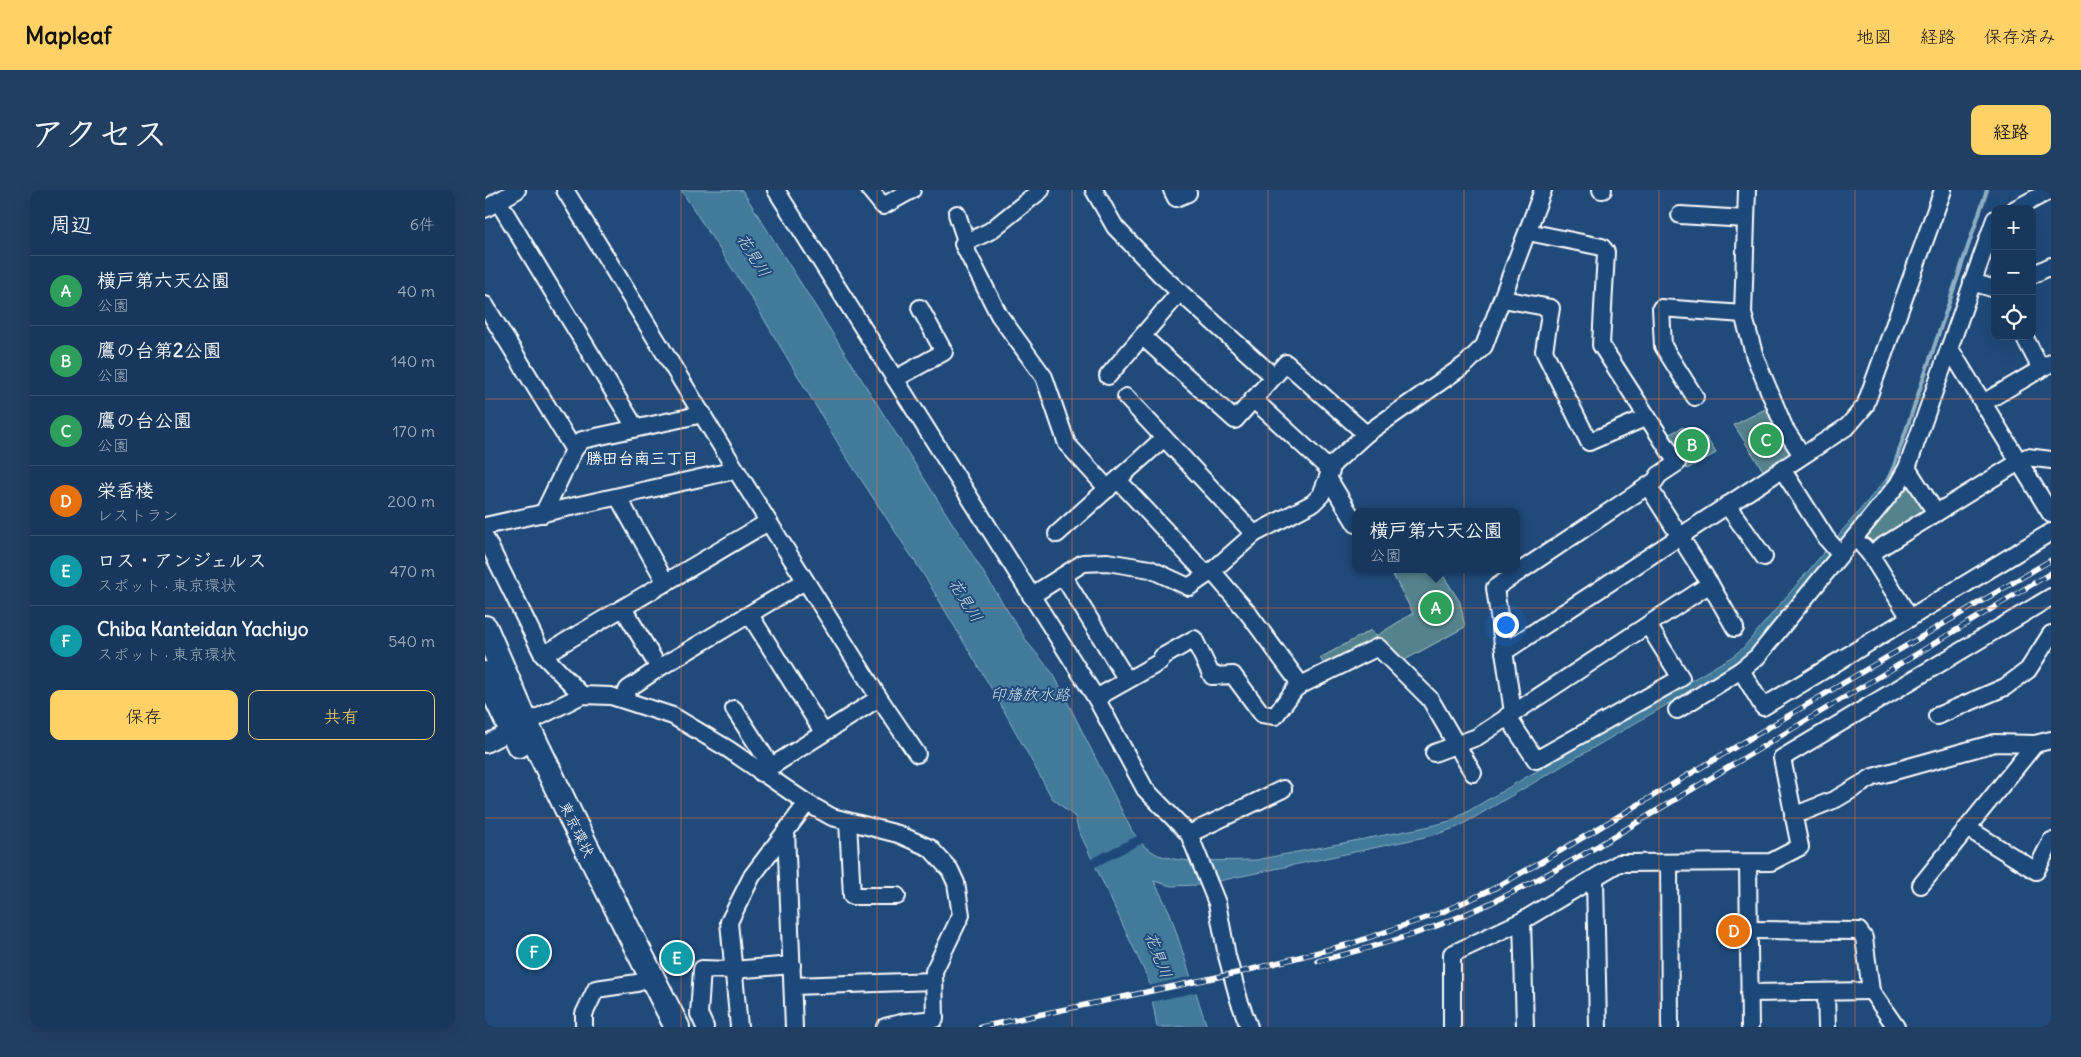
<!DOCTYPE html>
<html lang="ja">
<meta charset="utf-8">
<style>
:root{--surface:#17385c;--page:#203f62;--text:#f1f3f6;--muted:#9eacbb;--line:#365272;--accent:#ffd166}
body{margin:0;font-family:Delius,"Klee One",sans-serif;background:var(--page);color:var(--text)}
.controls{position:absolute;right:15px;top:15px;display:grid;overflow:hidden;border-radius:10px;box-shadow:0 5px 20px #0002}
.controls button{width:45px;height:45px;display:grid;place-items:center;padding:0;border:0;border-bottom:1px solid var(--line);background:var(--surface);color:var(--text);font:25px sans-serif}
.you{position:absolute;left:1020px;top:434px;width:18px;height:18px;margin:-12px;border:4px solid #fff;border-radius:50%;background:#1a73e8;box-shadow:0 0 0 8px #1a73e833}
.badge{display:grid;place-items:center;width:32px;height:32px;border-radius:50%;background:var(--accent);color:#fff;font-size:16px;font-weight:700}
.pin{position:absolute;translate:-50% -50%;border:2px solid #fff;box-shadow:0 1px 5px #0006}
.popup{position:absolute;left:867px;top:318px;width:168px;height:65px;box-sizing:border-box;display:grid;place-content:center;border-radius:10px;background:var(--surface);filter:drop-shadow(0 1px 4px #0005);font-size:16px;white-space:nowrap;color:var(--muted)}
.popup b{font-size:19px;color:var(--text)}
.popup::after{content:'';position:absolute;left:50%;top:100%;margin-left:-10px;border:10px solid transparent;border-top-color:var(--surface)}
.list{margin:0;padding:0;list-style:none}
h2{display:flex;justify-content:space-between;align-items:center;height:65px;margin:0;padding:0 20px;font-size:21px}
h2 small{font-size:16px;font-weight:400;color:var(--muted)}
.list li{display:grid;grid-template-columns:32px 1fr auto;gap:15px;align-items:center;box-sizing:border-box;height:70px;padding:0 20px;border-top:1px solid var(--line)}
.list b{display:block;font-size:19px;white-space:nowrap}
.list p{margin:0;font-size:16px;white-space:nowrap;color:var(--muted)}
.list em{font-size:16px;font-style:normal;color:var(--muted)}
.actions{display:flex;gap:10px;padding:15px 20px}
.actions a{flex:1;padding:11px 0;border:1px solid var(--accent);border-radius:10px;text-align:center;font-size:18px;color:var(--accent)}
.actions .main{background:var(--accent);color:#111}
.icon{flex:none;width:28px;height:28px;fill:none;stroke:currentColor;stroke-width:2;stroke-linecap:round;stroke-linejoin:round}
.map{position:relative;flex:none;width:1566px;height:837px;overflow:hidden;border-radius:10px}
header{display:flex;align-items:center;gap:30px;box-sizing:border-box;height:70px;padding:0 25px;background:var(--accent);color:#111}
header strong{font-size:24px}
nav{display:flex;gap:28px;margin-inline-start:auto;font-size:18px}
.intro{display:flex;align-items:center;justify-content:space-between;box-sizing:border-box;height:120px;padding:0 30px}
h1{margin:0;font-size:35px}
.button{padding:12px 22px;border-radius:10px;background:var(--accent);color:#111;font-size:18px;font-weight:700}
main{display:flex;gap:30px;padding:0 30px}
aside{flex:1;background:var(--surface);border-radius:10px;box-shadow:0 5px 20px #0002}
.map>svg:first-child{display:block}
.green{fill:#55838d;stroke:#aac1c6}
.water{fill:#427a9b;stroke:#8eafc3}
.pier{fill:#1f4a7a}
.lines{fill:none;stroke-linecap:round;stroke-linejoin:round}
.stream{stroke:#8eafc3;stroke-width:4}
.minor-casing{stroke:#fff;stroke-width:20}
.highway-casing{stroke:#fff;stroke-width:28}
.minor{stroke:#1f4a7a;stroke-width:16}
.highway{stroke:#1f4a7a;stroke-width:24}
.rail-casing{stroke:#fff;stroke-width:5.5}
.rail{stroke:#1f4a7a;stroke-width:4;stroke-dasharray:11;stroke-linecap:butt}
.grid{fill:none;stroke:#eb7230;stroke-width:1;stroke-opacity:0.55}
.labels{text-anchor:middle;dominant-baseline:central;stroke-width:4;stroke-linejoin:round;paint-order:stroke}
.street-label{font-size:15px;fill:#fff;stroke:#1f4a7a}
.water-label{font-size:16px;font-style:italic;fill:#d0dee6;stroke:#1f4a7a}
.neighbourhood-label{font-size:16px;font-weight:bold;fill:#fff;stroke:#1f4a7a}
</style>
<header>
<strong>Mapleaf</strong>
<nav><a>地図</a><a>経路</a><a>保存済み</a></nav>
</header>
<div class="intro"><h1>アクセス</h1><a class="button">経路</a></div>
<main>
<aside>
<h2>周辺<small>6件</small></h2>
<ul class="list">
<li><span class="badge" style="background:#2e9e5b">A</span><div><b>横戸第六天公園</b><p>公園</p></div><em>40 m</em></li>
<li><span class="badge" style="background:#2e9e5b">B</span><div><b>鷹の台第2公園</b><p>公園</p></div><em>140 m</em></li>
<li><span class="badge" style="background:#2e9e5b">C</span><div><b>鷹の台公園</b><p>公園</p></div><em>170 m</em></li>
<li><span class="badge" style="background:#e8710a">D</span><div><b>栄香楼</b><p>レストラン</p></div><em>200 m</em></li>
<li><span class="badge" style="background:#0f9aa8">E</span><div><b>ロス・アンジェルス</b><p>スポット · 東京環状</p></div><em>470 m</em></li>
<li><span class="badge" style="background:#0f9aa8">F</span><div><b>Chiba Kanteidan Yachiyo</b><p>スポット · 東京環状</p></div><em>540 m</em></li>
</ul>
<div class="actions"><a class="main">保存</a><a>共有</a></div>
</aside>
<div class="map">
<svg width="1566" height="837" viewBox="0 0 1566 837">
<rect width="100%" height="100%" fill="#1f4a7a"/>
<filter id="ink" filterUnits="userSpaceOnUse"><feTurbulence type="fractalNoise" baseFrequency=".02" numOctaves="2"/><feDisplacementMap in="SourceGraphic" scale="10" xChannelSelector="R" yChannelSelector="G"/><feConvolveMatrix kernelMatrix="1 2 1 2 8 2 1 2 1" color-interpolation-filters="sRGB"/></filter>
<g filter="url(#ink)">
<g class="green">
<path d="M1286 216 1308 259 1305 265 1279 282 1249 235Z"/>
<path d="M1198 237 1204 246 1221 247 1231 263 1202 279 1183 245Z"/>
<path d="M1426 290 1444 320 1387 354 1382 347V343L1417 296Z"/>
<path d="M919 379H954L975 412 980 437 916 472 893 451 852 472 839 474 835 468 886 440 891 446 928 423 908 385Z"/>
</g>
<path class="water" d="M196 0H257L543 453 569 485 647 641 660 657 673 665 689 669 705 671 771 670 946 636 965 631 980 623 1248 466 1258 458 1407 282 1403 295 1268 460 1243 479 973 637 949 645 715 695 686 696 669 691 685 723 722 837H672L664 791 593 639 590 627 567 608 512 508 442 390 360 265 267 109Z"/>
<g class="pier">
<path d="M654 645 660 652 608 678 604 670Z"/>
<path d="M708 786 713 802 665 812 663 796Z"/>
</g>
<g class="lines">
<path class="stream" d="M1403 289 1409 276 1502 0"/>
<defs>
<g id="minor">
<path d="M80 0 251 280 394 508 276 583"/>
<path d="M291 0 611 508 660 599 704 644 732 713 742 766 754 810 764 837"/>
<path d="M385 0 398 16 427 0"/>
<path d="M556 0 505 41 478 54 514 125 559 187 582 254 623 299"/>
<path d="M609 0 630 37 676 85 788 186"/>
<path d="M687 0 691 8 703 3"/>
<path d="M1116 0H1118"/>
<path d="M1262 0 1258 124 1270 167 1300 239 1317 265"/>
<path d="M13 11 150 237"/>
<path d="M0 19 32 0"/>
<path d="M1530 19 1566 0"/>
<path d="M472 24 481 51"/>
<path d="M1195 25 1261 29"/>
<path d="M1547 85 1566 76"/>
<path d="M1487 92 1510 99"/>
<path d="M1018 109 1066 118 1059 161 1104 252 1162 227"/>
<path d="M0 115 89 260 58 324"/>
<path d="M1539 146 1556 179"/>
<path d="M658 147 750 230 801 173 881 244"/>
<path d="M1465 159 1566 324"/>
<path d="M623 186 695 102"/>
<path d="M410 189 459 162 435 118"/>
<path d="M641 207 769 344"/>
<path d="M1210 207 1178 156 1176 118 1258 124"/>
<path d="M768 209 846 281"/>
<path d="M1498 213 1566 173"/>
<path d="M89 260 97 250 218 224"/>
<path d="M1422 278 1451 323"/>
<path d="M1297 279 1341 348 1355 364"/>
<path d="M843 288 871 334"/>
<path d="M633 290 722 385"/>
<path d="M1163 296 1225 394 1250 438"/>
<path d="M133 307 181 393"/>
<path d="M1242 315 1279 367"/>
<path d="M0 336 251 280"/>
<path d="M572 344 679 248"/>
<path d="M0 347 58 465 97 505"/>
<path d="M1378 356 1385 364 1425 428"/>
<path d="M1385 364 1542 267 1566 270"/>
<path d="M727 381 769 344 828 313 836 305 848 274 881 244 981 174 999 156 1058 0"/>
<path d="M578 386 642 490"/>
<path d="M546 406 598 373 622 372 665 379 704 397 727 381 763 423 816 495 893 457 945 509 988 583"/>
<path d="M138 418 174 478"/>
<path d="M265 425 338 542"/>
<path d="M1019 462 1363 236 1380 216 1458 0"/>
<path d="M58 465 283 332"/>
<path d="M1256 480 1278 517 1566 342"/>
<path d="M394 508 432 564"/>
<path d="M611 508 675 472 677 467 709 449 727 486 748 485 777 524 790 526 810 499 816 495"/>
<path d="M138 509 143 499 174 478 320 391"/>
<path d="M249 519 286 576"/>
<path d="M1192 520 1256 480 1272 467 1413 294 1422 278 1510 29"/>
<path d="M1028 523 1010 398 1170 291 1174 285 1192 273 1116 155 1121 62 1117 57 1043 42"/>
<path d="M1022 526 1051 570 1196 488 1163 435"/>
<path d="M1452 526 1520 497 1543 480 1566 444"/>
<path d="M0 554 97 505 126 506 188 526 243 559 322 613 347 627 413 644 445 658 465 680 471 693 476 725 449 781 450 829 420 832 400 837"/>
<path d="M949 563 992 547 1225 394"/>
<path d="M1308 626 1351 609 1388 587 1510 553 1550 554 1566 550"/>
<path d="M363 632 367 706H412"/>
<path d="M1482 638 1551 681 1566 651"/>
<path d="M704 644 798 599"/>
<path d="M1184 673 1185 837"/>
<path d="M1263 673 1265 837"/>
<path d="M1110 689 1113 837"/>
<path d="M1436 695 1550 554"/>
<path d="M1037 731 1040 837"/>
<path d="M1264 740 1374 741 1379 748 1386 801 1411 837"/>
<path d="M308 796 449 791"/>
<path d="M1341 802 1342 837"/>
<path d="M1264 803 1386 801"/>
<path d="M99 837V824L111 799 152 793"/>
<path d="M220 837 214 824 217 779 248 780 307 775"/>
<path d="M254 837 244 732 267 686 301 641"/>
<path d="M309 837 301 641 322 613"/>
<path d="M967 837V764L1037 731 1134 673 1286 672 1315 657 1297 568 1566 407"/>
</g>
<g id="highway">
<path d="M0 438 41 533 87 629 192 837"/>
<path d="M0 484 34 555"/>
</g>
</defs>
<use href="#minor" class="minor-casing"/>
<use href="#highway" class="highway-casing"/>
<use href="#minor" class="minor"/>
<use href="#highway" class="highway"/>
<defs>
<g id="rail">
<path d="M833 771C866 763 898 754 929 744 994 722 1054 690 1113 656L1566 383"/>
<path d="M496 837 756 782 865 754 955 723 1008 699 1075 661 1566 370"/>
</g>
</defs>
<use href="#rail" class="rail-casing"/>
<use href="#rail" class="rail"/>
</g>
</g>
<path class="grid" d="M196 0V837M392 0V837M587 0V837M783 0V837M979 0V837M1174 0V837M1370 0V837M0 209H1566M0 418H1566M0 628H1566"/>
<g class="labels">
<g class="street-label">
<text transform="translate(92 639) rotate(64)">東京環状</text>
</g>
<g class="water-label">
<text transform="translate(269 65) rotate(58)">花見川</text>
<text transform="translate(481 410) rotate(58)">花見川</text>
<text x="545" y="504">印旛放水路</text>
<text transform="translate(674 765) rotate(69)">花見川</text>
</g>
<g class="neighbourhood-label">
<text x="157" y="268">勝田台南三丁目</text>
</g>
</g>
</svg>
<div class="controls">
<button>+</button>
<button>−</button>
<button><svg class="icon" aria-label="locate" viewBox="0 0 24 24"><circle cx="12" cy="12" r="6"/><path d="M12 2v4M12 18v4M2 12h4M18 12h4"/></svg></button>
</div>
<div class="you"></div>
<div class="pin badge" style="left:951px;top:418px;background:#2e9e5b">A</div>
<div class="popup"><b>横戸第六天公園</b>公園</div>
<div class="pin badge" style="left:1207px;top:255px;background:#2e9e5b">B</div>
<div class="pin badge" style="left:1281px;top:250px;background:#2e9e5b">C</div>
<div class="pin badge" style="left:1249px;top:741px;background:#e8710a">D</div>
<div class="pin badge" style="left:192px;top:768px;background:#0f9aa8">E</div>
<div class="pin badge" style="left:49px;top:762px;background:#0f9aa8">F</div>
</div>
</main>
